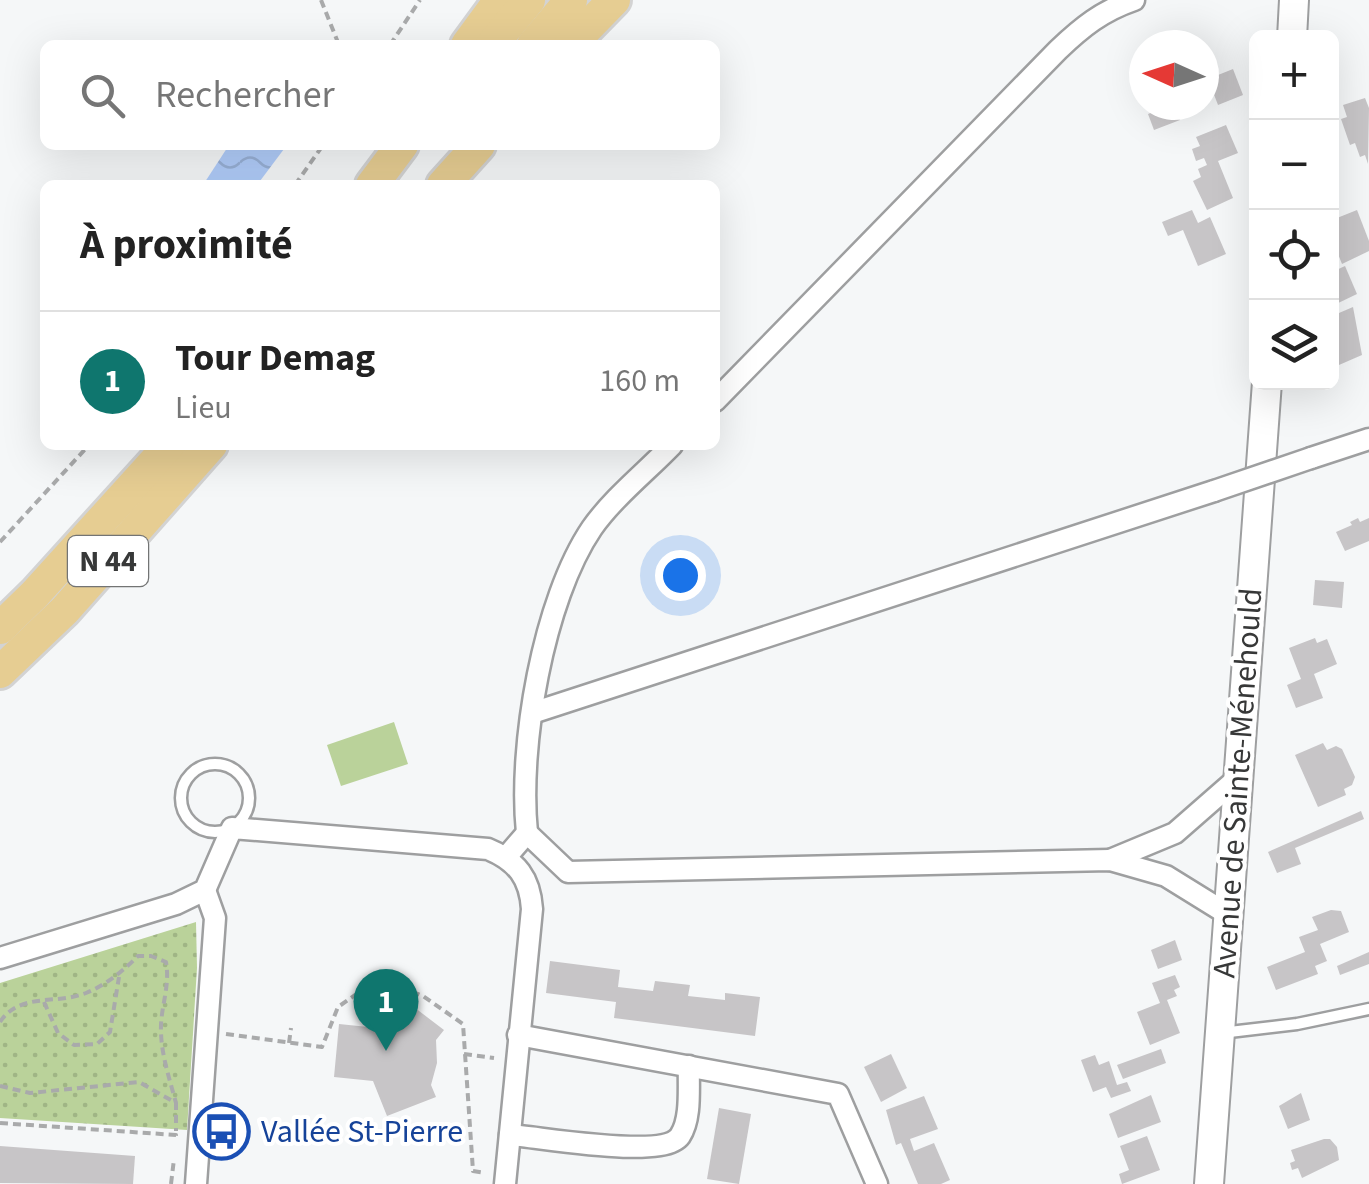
<!DOCTYPE html>
<html lang="fr">
<meta charset="utf-8">
<style>
:root{--surface:#fff;--page:#f2f2f2;--text:#222;--muted:#767676;--line:#e0e0e0;--accent:#0f766e}
body{margin:0;font-family:"Source Sans 3",sans-serif;background:var(--page);color:var(--text)}
.controls{position:absolute;right:30px;top:30px;display:grid;overflow:hidden;border-radius:15px;box-shadow:0 10px 40px #0002}
.controls button{width:90px;height:90px;display:grid;place-items:center;padding:0;border:0;border-bottom:2px solid var(--line);background:var(--surface);color:var(--text);font:50px sans-serif}
.compass{position:absolute;left:1129px;top:30px;width:90px;height:90px;border-radius:50%;background:var(--surface);box-shadow:0 10px 40px #0002;rotate:273deg}
.you{position:absolute;left:680px;top:575px;width:35px;height:35px;margin:-25px;border:8px solid #fff;border-radius:50%;background:#1a73e8;box-shadow:0 0 0 15px #1a73e833}
.badge{display:grid;place-items:center;width:65px;height:65px;border-radius:50%;background:var(--accent);color:#fff;font-size:32px;font-weight:700}
.pin{position:absolute;translate:-50% -82px;filter:drop-shadow(0 2px 5px #0008)}
.pin::after{content:'';position:absolute;top:52px;width:35px;height:30px;background:inherit;clip-path:polygon(0 0,100% 0,50% 100%)}
.list{margin:0;padding:0;list-style:none}
h2{display:flex;justify-content:space-between;align-items:center;height:130px;margin:0;padding:0 40px;font-size:42px}
h2 small{font-size:32px;font-weight:400;color:var(--muted)}
.list li{display:grid;grid-template-columns:65px 1fr auto;gap:30px;align-items:center;box-sizing:border-box;height:140px;padding:0 40px;border-top:2px solid var(--line)}
.list b{display:block;font-size:38px;white-space:nowrap}
.list p{margin:0;font-size:32px;white-space:nowrap;color:var(--muted)}
.list em{font-size:32px;font-style:normal;color:var(--muted)}
.icon{flex:none;width:55px;height:55px;fill:none;stroke:currentColor;stroke-width:2;stroke-linecap:round;stroke-linejoin:round}
.map{position:relative;flex:none;width:1369px;height:1184px;overflow:hidden}
.search{position:absolute;background:var(--surface);box-shadow:0 10px 40px #0002;left:40px;top:40px;width:680px;height:110px;display:flex;align-items:center;gap:25px;box-sizing:border-box;padding:0 35px;border-radius:15px;color:var(--muted);font-size:38px}
.panel{position:absolute;background:var(--surface);box-shadow:0 10px 40px #0002;left:40px;top:180px;width:680px;height:270px;border-radius:15px}
.map>svg:first-child{display:block}
.grass{fill:url(#grass-dots)}
.garden{fill:#bad29a}
.water{fill:url(#water-waves)}
.building{fill:#c7c5c7}
.lines{fill:none;stroke-linecap:round;stroke-linejoin:round}
.lane-casing{stroke:#9e9fa0;stroke-width:15}
.street-casing{stroke:#9e9fa0;stroke-width:25}
.secondary-casing{stroke:#9e9fa0;stroke-width:32}
.primary-casing{stroke:#d3d3d3;stroke-width:38}
.path{stroke:#a9aaab;stroke-width:4;stroke-dasharray:8 5;stroke-linecap:butt}
.lane{stroke:#fff;stroke-width:10}
.street{stroke:#fff;stroke-width:20}
.secondary{stroke:#fff;stroke-width:28}
.primary{stroke:#e6cd92;stroke-width:32}
.street-bridge-casing{stroke:#9e9fa0;stroke-width:25;stroke-linecap:butt}
.street-bridge{stroke:#fff;stroke-width:20}
.labels{text-anchor:middle;dominant-baseline:central;stroke-width:8;stroke-linejoin:round;paint-order:stroke}
.shield{fill:#fff;stroke:#737474;stroke-width:2.5}
.shield-label{font-size:30px;font-weight:bold;fill:#373838}
.street-label{font-size:32px;fill:#373838;stroke:#fff}
.transit-label{font-size:32px;fill:#164399;stroke:#fff;text-anchor:start}
</style>
<div class="map">
<svg width="1369" height="1184" viewBox="0 0 1369 1184">
<defs>
<pattern id="grass-dots" width="8" height="8" patternUnits="userSpaceOnUse" patternTransform="scale(2.5)"><rect width="8" height="8" fill="#bad29a"/><path d="M2 2h.1M6 6h.1" fill="none" stroke="#a0b585" stroke-width="1.8" stroke-linecap="round"/></pattern>
<pattern id="water-waves" width="16" height="10" patternUnits="userSpaceOnUse" patternTransform="scale(2.5)"><rect width="16" height="10" fill="#b0ccf9"/><path d="M0 5q4-4 8 0t8 0" fill="none" stroke="#98b0d6"/></pattern>
</defs>
<rect width="100%" height="100%" fill="#f5f7f8"/>
<path class="grass" d="M196 922 197 968 187 1130 0 1118V983Z"/>
<path class="garden" d="M394 722 408 764 341 786 327 745Z"/>
<path class="water" d="M229 145H287L257 185H203Z"/>
<g class="building">
<path d="M1233 69 1243 95 1218 105 1208 79Z"/>
<path d="M1365 98 1369 108 1368 164 1365 155 1360 157 1355 143 1350 145 1341 119 1347 117 1343 105Z"/>
<path d="M1153 105H1174L1180 120 1154 130 1148 114 1155 111Z"/>
<path d="M1226 125 1238 153 1218 161 1233 198 1207 210 1193 181 1201 177 1198 169 1207 165 1204 158 1196 161 1192 149 1200 146 1196 137Z"/>
<path d="M1192 210 1198 223 1210 217 1226 254 1198 266 1183 230 1168 236 1162 222Z"/>
<path d="M1357 210 1369 241V251L1342 264 1332 239V220Z"/>
<path d="M1345 266 1357 294 1332 306V272Z"/>
<path d="M1353 307 1362 355 1332 368V316Z"/>
<path d="M1358 518 1360 522 1369 518V541L1345 551 1336 532 1352 525 1350 522Z"/>
<path d="M1315 580 1344 582 1342 608 1313 605Z"/>
<path d="M1315 638 1317 643 1327 639 1337 664 1314 674 1323 698 1296 708 1287 685 1301 679 1289 648Z"/>
<path d="M1323 743 1327 750 1336 746 1342 749 1355 777 1352 785 1344 789 1346 795 1318 807 1295 755Z"/>
<path d="M1361 811 1364 819 1295 848 1301 864 1277 873 1268 852Z"/>
<path d="M1331 910 1341 911 1349 932 1320 944 1327 961 1315 966 1318 974 1276 990 1267 967 1305 952 1299 937 1318 930 1312 917Z"/>
<path d="M1175 940 1182 960 1158 969 1151 950Z"/>
<path d="M1369 952V964L1340 975 1337 966Z"/>
<path d="M550 961 620 970 618 987 653 991 655 981 690 985 688 996 725 1000V993L760 997 755 1036 614 1018 616 1002 546 993Z"/>
<path d="M1175 975 1180 987 1174 990 1177 996 1167 1000 1180 1033 1150 1045 1137 1012 1160 1003 1152 983Z"/>
<path d="M402 998 444 1030 436 1040 437 1063 431 1085 436 1097 387 1116 373 1081 334 1077 339 1024 378 1028Z"/>
<path d="M1161 1049 1166 1063 1123 1079 1117 1065Z"/>
<path d="M891 1054 907 1088 881 1102 864 1067Z"/>
<path d="M1095 1055 1099 1065 1109 1061 1117 1085 1127 1082 1131 1091 1111 1098 1106 1087 1093 1092 1081 1060Z"/>
<path d="M1301 1093 1310 1120 1288 1129 1279 1106Z"/>
<path d="M1151 1095 1161 1122 1118 1138 1109 1114Z"/>
<path d="M924 1096 938 1129 910 1139 914 1151 934 1143 950 1180 941 1184H918L901 1143 896 1145 886 1110Z"/>
<path d="M719 1108 751 1114 739 1184 707 1179Z"/>
<path d="M1147 1136 1160 1170 1122 1184 1119 1174 1129 1170 1120 1146Z"/>
<path d="M1324 1139H1330L1337 1147 1339 1160 1302 1178 1298 1168 1292 1170 1290 1163 1295 1161 1291 1150Z"/>
<path d="M0 1146 135 1156 133 1184 0 1183Z"/>
</g>
<g class="lines">
<defs>
<g id="lane">
<circle cx="215" cy="798" r="34"/>
<path d="M1221 1033 1297 1024 1369 1009"/>
</g>
<g id="street">
<path d="M715 401 1058 50C1082 27 1102 11 1134 0"/>
<path d="M1311 458 1369 439"/>
<path d="M532 713 1214 491"/>
<path d="M527 833C518 747 543 600 592 528 613 498 647 471 672 445"/>
<path d="M507 856 527 833 568 872 1110 860 1166 876 1229 915"/>
<path d="M1110 860 1175 833 1239 777"/>
<path d="M0 958 176 904 205 890 232 828 488 849C517 861 530 878 532 909L505 1184"/>
<path d="M518 1035 838 1094 877 1184"/>
<path d="M510 1135C541 1137 663 1160 680 1136 692 1118 688 1086 689 1066"/>
<path d="M196 1184 215 918 205 890"/>
</g>
<g id="secondary">
<path d="M1292 38 1294 0"/>
<path d="M1209 1184 1267 382"/>
</g>
<g id="primary">
<path d="M467 45 500 0"/>
<path d="M492 45 529 0"/>
<path d="M533 45 571 0"/>
<path d="M570 45 614 0"/>
<path d="M372 185 402 145"/>
<path d="M443 185 479 145"/>
<path d="M0 628 35 594 170 445"/>
<path d="M0 672 65 610 211 445"/>
</g>
</defs>
<use href="#lane" class="lane-casing"/>
<use href="#street" class="street-casing"/>
<use href="#secondary" class="secondary-casing"/>
<use href="#primary" class="primary-casing"/>
<g class="path">
<path d="M321 0 339 45"/>
<path d="M390 45 420 0"/>
<path d="M295 185 323 145"/>
<path d="M0 542 89 445"/>
<path d="M44 1002 58 1033 74 1045 97 1044 110 1032 119 977"/>
<path d="M0 1022C20 992 56 1005 86 993 106 985 123 971 138 956H151L166 962C170 985 162 1003 161 1025 160 1051 169 1077 176 1103"/>
<path d="M226 1034 322 1047 338 1007 365 988 398 986 423 996 463 1024 473 1171 485 1173"/>
<path d="M289 1043 291 1028"/>
<path d="M464 1054 494 1058"/>
<path d="M0 1086 30 1093 139 1082 176 1103V1131"/>
<path d="M0 1123 176 1135 175 1139"/>
<path d="M171 1184 174 1159"/>
</g>
<use href="#lane" class="lane"/>
<use href="#street" class="street"/>
<use href="#secondary" class="secondary"/>
<use href="#primary" class="primary"/>
<defs>
<path id="street-bridge" d="M1214 491 1311 458"/>
</defs>
<use href="#street-bridge" class="street-bridge-casing"/>
<use href="#street-bridge" class="street-bridge"/>
</g>
<defs>
<symbol id="bus-ring" viewBox="-11 -11 22 22"><circle r="9.5" fill="#fff" stroke="#1a4fb4" stroke-width="1.5"/><path d="M-5-6H5V4H4V6H2V4H-2V6H-4V4H-5ZM-3.5-4V0h7V-4ZM-3.5 1.2v1.5H-2V1.2ZM2 1.2v1.5H3.5V1.2Z" fill="#1a4fb4"/></symbol>
</defs>
<g fill-rule="evenodd">
<use href="#bus-ring" x="190" y="1100" width="63" height="63"/>
</g>
<g class="labels">
<rect class="shield" x="68" y="536" width="80" height="50" rx="8"/>
<g class="shield-label">
<text x="108" y="561">N 44</text>
</g>
<g class="street-label">
<text transform="translate(1238 783) rotate(-86)">Avenue de Sainte-Ménehould</text>
</g>
<g class="transit-label">
<text x="261" y="1132">Vallée St-Pierre</text>
</g>
</g>
</svg>
<div class="controls">
<button>+</button>
<button>−</button>
<button><svg class="icon" aria-label="locate" viewBox="0 0 24 24"><circle cx="12" cy="12" r="6"/><path d="M12 2v4M12 18v4M2 12h4M18 12h4"/></svg></button>
<button><svg class="icon" aria-label="layers" viewBox="0 0 24 24"><path d="M12 4l9 5-9 5-9-5zM3 14l9 5 9-5"/></svg></button>
</div>
<svg class="compass" viewBox="-18 -18 36 36"><path d="M0-13l5 13h-10z" fill="#e53935"/><path d="M0 13l5-13h-10z" fill="#767676"/></svg>
<div class="you"></div>
<div class="pin badge" style="left:386px;top:1051px">1</div>
<div class="search"><svg class="icon" aria-label="search" viewBox="0 0 24 24"><circle cx="10" cy="10" r="6"/><path d="M15 15l6 6"/></svg>Rechercher</div>
<section class="panel">
<h2>À proximité<small></small></h2>
<ul class="list">
<li><span class="badge">1</span><div><b>Tour Demag</b><p>Lieu</p></div><em>160 m</em></li>
</ul>
</section>
</div>
